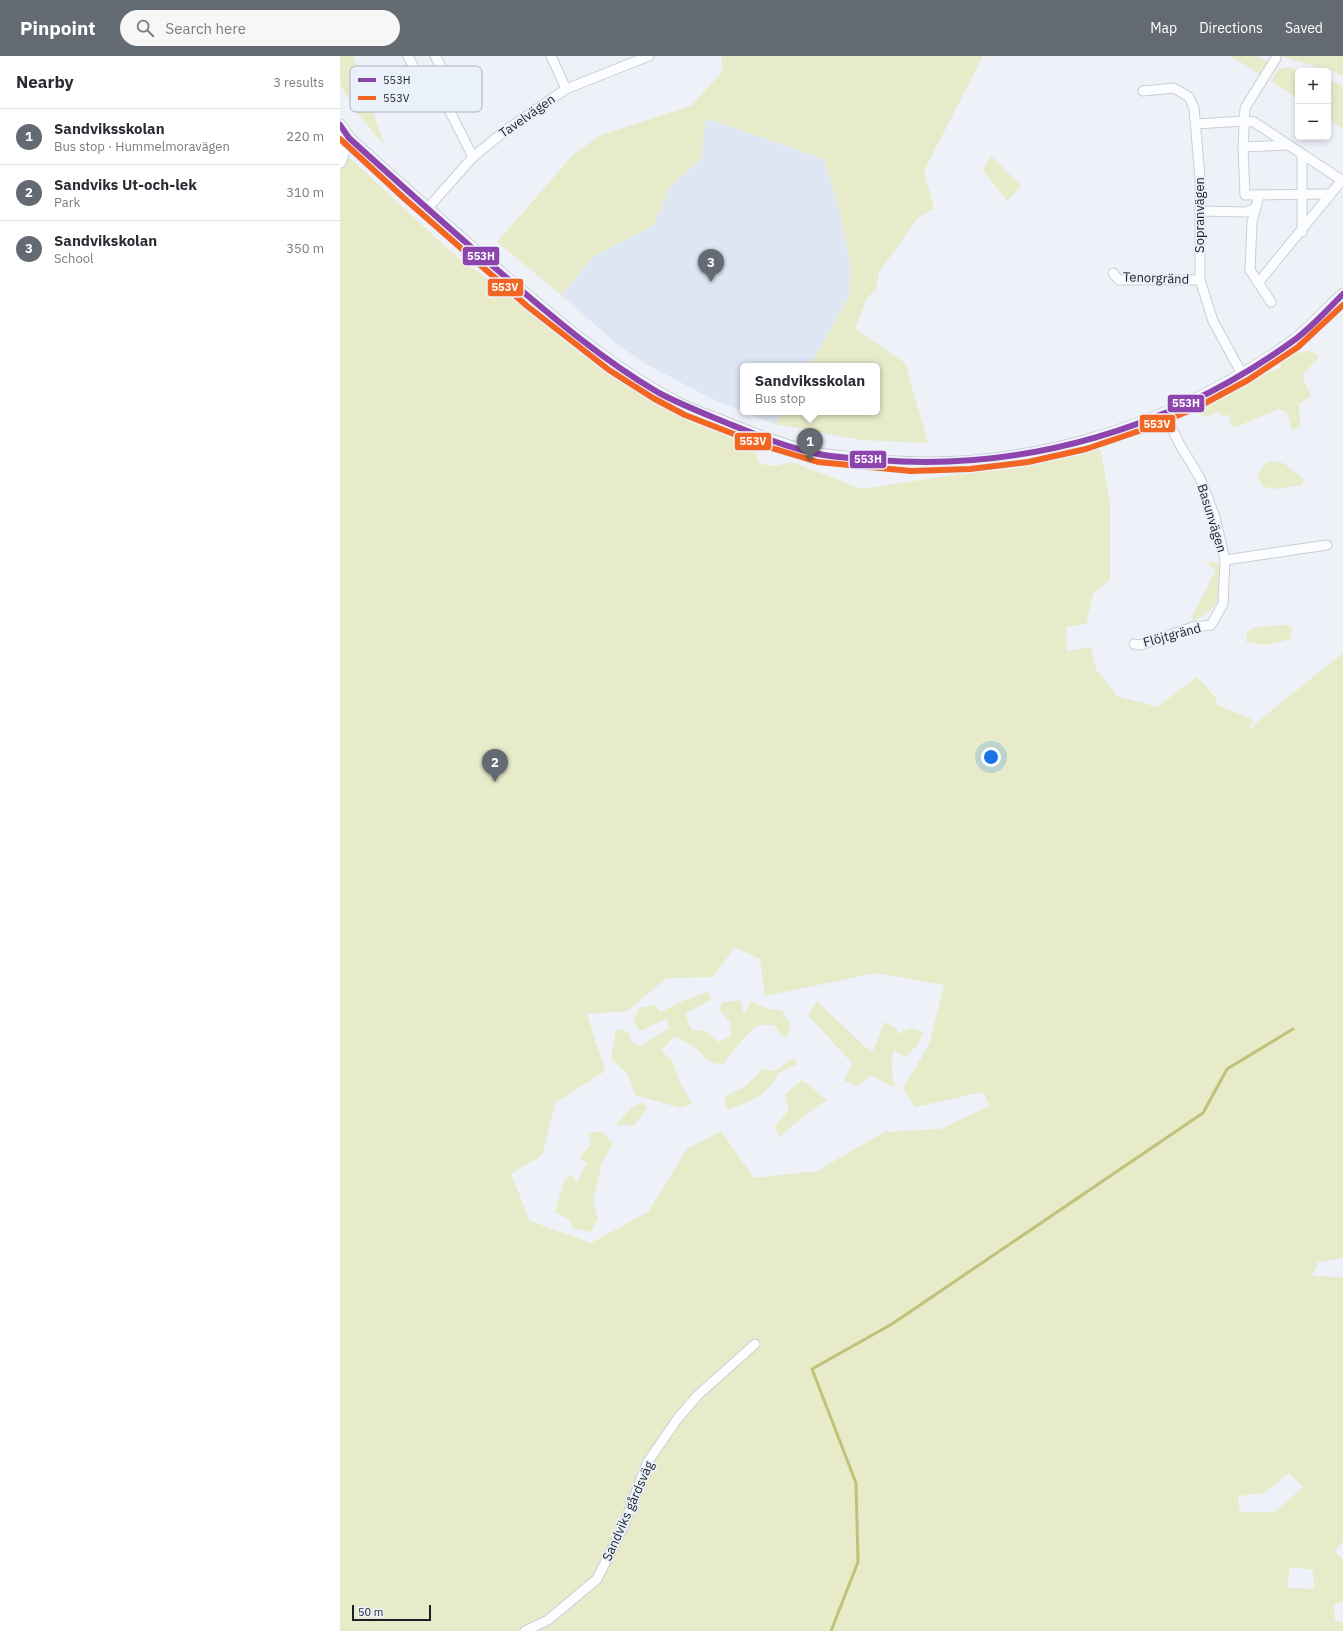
<!DOCTYPE html>
<meta charset="utf-8">
<style>
:root{--surface:#fff;--page:#f7f7f7;--text:#2b2b33;--muted:#7c7c81;--line:#e1e1e2;--accent:#646a71}
body{margin:0;font-family:"IBM Plex Sans",sans-serif;background:var(--page);color:var(--text)}
.controls{position:absolute;right:12px;top:12px;display:grid;overflow:hidden;border-radius:6px;box-shadow:0 2px 6px #0003}
.controls button{width:36px;height:36px;display:grid;place-items:center;padding:0;border:0;border-bottom:1px solid var(--line);background:var(--surface);color:var(--text);font:20px sans-serif}
.scale{position:absolute;left:12px;bottom:10px;width:79px;box-sizing:border-box;padding-left:4px;border:2px solid #1a2029;border-top:0;font-size:11px;line-height:14px;white-space:nowrap;color:#1a2029;-webkit-text-stroke:3px #ebf1fb;paint-order:stroke}
.you{position:absolute;left:651px;top:701px;width:14px;height:14px;margin:-10px;border:3px solid #fff;border-radius:50%;background:#1a73e8;box-shadow:0 0 0 6px #1a73e833}
.badge{display:grid;place-items:center;width:26px;height:26px;border-radius:50%;background:var(--accent);color:#fff;font-size:13px;font-weight:700}
.pin{position:absolute;translate:-50% -33px;filter:drop-shadow(0 1px 2px #0008)}
.pin::after{content:'';position:absolute;top:21px;width:14px;height:12px;background:inherit;clip-path:polygon(0 0,100% 0,50% 100%)}
.popup{position:absolute;left:400px;top:307px;width:140px;height:52px;box-sizing:border-box;display:grid;place-content:center;border-radius:6px;background:var(--surface);filter:drop-shadow(0 1px 3px #0005);font-size:13px;white-space:nowrap;color:var(--muted)}
.popup b{font-size:15px;color:var(--text)}
.popup::after{content:'';position:absolute;left:50%;top:100%;margin-left:-8px;border:8px solid transparent;border-top-color:var(--surface)}
.list{margin:0;padding:0;list-style:none}
h2{display:flex;justify-content:space-between;align-items:center;height:52px;margin:0;padding:0 16px;font-size:17px}
h2 small{font-size:13px;font-weight:400;color:var(--muted)}
.list li{display:grid;grid-template-columns:26px 1fr auto;gap:12px;align-items:center;box-sizing:border-box;height:56px;padding:0 16px;border-top:1px solid var(--line)}
.list b{display:block;font-size:15px;white-space:nowrap}
.list p{margin:0;font-size:13px;white-space:nowrap;color:var(--muted)}
.list em{font-size:13px;font-style:normal;color:var(--muted)}
.icon{flex:none;width:22px;height:22px;fill:none;stroke:currentColor;stroke-width:2;stroke-linecap:round;stroke-linejoin:round}
.map{position:relative;flex:none;width:1003px;height:1575px;overflow:hidden}
header{display:flex;align-items:center;gap:24px;box-sizing:border-box;height:56px;padding:0 20px;background:var(--accent);color:#fff}
header strong{font-size:19px}
nav{display:flex;gap:22px;margin-inline-start:auto;font-size:14px}
.search{width:280px;height:36px;background:var(--page);display:flex;align-items:center;gap:10px;box-sizing:border-box;padding:0 14px;border-radius:22px;color:var(--muted);font-size:15px}
main{display:flex}
aside{flex:1;background:var(--surface)}
.map>svg:first-child{display:block}
.built{fill:#dee6f3}
.green{fill:#e7ebca;fill-rule:evenodd}
.lines{fill:none;stroke-linecap:round;stroke-linejoin:round}
.stream{stroke:#bfc279;stroke-width:3}
.minor-casing{stroke:#caced5;stroke-width:11}
.tertiary-casing{stroke:#caced5;stroke-width:13}
.minor{stroke:#fcfdfe;stroke-width:9}
.tertiary{stroke:#fcfdfe;stroke-width:11}
.bus-1-casing{stroke:#ebf1fb;stroke-width:9}
.bus-2-casing{stroke:#ebf1fb;stroke-width:9}
.bus-1{stroke:#8e44ad;stroke-width:6}
.bus-2{stroke:#f26522;stroke-width:6}
.labels{text-anchor:middle;dominant-baseline:central;stroke-width:3.5;stroke-linejoin:round;paint-order:stroke}
.street-label{font-size:13px;fill:#1a2029;stroke:#ebf1fb}
.key{fill:#ebf1fb;stroke:#acb2bc;stroke-width:1}
.key-label{font-size:11px;fill:#1a2029}
.line-badge{stroke:#ebf1fb;stroke-width:1.5}
.badge-label{font-size:11px;text-anchor:middle;font-weight:bold;fill:#fff}
</style>
<header>
<strong>Pinpoint</strong>
<div class="search"><svg class="icon" aria-label="search" viewBox="0 0 24 24"><circle cx="10" cy="10" r="6"/><path d="M15 15l6 6"/></svg>Search here</div>
<nav><a>Map</a><a>Directions</a><a>Saved</a></nav>
</header>
<main>
<aside>
<h2>Nearby<small>3 results</small></h2>
<ul class="list">
<li><span class="badge">1</span><div><b>Sandviksskolan</b><p>Bus stop · Hummelmoravägen</p></div><em>220 m</em></li>
<li><span class="badge">2</span><div><b>Sandviks Ut-och-lek</b><p>Park</p></div><em>310 m</em></li>
<li><span class="badge">3</span><div><b>Sandvikskolan</b><p>School</p></div><em>350 m</em></li>
</ul>
</aside>
<div class="map">
<svg width="1003" height="1575" viewBox="0 0 1003 1575">
<rect width="100%" height="100%" fill="#eef2f8"/>
<g class="built">
<path d="M365 62 484 103 500 156 511 212 509 241 470 310H403V355L372 343 304 307 277 288 221 239 254 200 313 170 330 130 361 103Z"/>
<path d="M404 356H442L435 368Z"/>
</g>
<g class="green">
<path d="M0 0H13L45 90 17 57 0 28Z"/>
<path d="M381 0H643L584 115 594 152 578 162 539 216 536 234 527 242 515 272 565 307 588 387 521 384 435 368 442 356H537V310H470L509 241 511 212 500 156 484 103 366 62 361 103 330 130 313 170 254 200 221 239 157 186 233 99 261 79 351 50 383 15Z"/>
<path d="M891 0H917L931 8 924 21Z"/>
<path d="M940 0H1003V20L995 16Z"/>
<path d="M948 11 960 15H958V43L931 25 937 14Z"/>
<path d="M988 24 1003 30V73L988 63Z"/>
<path d="M0 93 111 196 311 346 413 390 420 408 435 410 451 406 522 433 691 407 760 391 770 446V524L753 538 746 568 726 571 727 595 751 591 756 613 777 640 817 651 857 621 877 643 876 648 913 664 908 676 918 665 1003 597V1202L978 1206 972 1220 1003 1221V1487L994 1495 1003 1504V1546L994 1548 995 1565 1003 1566V1575H0ZM395 891 420 903 425 940 535 917 604 929 589 989 563 1032 575 1051 643 1036 650 1050 600 1073 544 1076 477 1115 414 1122 381 1075 347 1093 308 1156 251 1187 190 1165 171 1118 202 1099 215 1047 265 1015 247 958 287 955 327 922 373 921ZM949 1417 963 1431 935 1456H900L898 1440 924 1437ZM950 1511 973 1514 974 1533 947 1532Z"/>
<path d="M651 100 681 130 667 145 643 114Z"/>
<path d="M973 295 979 301 963 318 964 325 971 340 959 348 960 371 952 374 947 356 938 353 894 372 889 365 891 359 882 360 879 355 867 361 860 358 857 351 912 322 923 319 941 311 940 302 945 298Z"/>
<path d="M930 405 944 407 964 424 962 429 936 433 922 430 918 420 922 411Z"/>
<path d="M872 505 879 509C882 538 882 551 854 565L851 563 876 514 867 507Z"/>
<path d="M939 569H947L952 572 951 583 926 589 906 586 907 576 913 572Z"/>
<path d="M368 936 371 943 345 958 352 974 366 975 378 986 391 980 390 966 379 954 383 946 400 944 404 958 411 945 429 953 442 954 451 970 447 981 441 979 434 969H418L404 982 383 1008C364 1007 366 1001 354 991 348 987 340 983 334 980L321 995 332 1004 340 1027 352 1048 340 1052 295 1039 288 1018 271 1003 276 973 288 976 291 986 300 990 329 972 327 962 300 975 293 965 299 952 314 949 321 956 340 946Z"/>
<path d="M477 945 525 991 533 995 545 966 557 973 558 978 570 972 583 976 578 988 566 1001 554 994 551 1006 554 1032 531 1019 517 1030 504 1025 512 1007 468 959Z"/>
<path d="M453 1002 458 1008 438 1017C430 1037 408 1048 387 1053L384 1041 404 1031 423 1013 435 1015Z"/>
<path d="M462 1024 487 1044 464 1060 439 1081 435 1070 449 1054 445 1038Z"/>
<path d="M302 1047 307 1052 295 1069H276L292 1051Z"/>
<path d="M263 1076 273 1088 261 1108 259 1122 253 1144 258 1163 250 1176 232 1172 231 1165 215 1156 224 1125 231 1119 237 1126 247 1107 239 1102 251 1088 249 1077Z"/>
</g>
<g class="lines">
<path class="stream" d="M491 1575 518 1506 516 1427 472 1313 552 1268 863 1057 887 1013 953 973"/>
<defs>
<g id="minor">
<path d="M68 0 85 33 101 38 133 101"/>
<path d="M95 0 107 21 101 38"/>
<path d="M211 0 226 33"/>
<path d="M936 2 905 52 903 91 905 139 990 138"/>
<path d="M803 35 834 32 849 41 854 52 860 122V224L873 265 902 318"/>
<path d="M856 68 903 65 914 66 1003 125"/>
<path d="M903 91 948 89"/>
<path d="M962 98V176"/>
<path d="M919 139 912 166 910 214 931 246"/>
<path d="M87 153 133 101 166 74 226 33 309 0"/>
<path d="M860 155 906 156 916 152"/>
<path d="M773 217 779 224H860"/>
<path d="M918 227 1002 124"/>
<path d="M885 504 987 489"/>
<path d="M794 588 801 589 853 571 871 569 883 548 885 504 875 461 860 422 840 389 824 357"/>
<path d="M185 1575 208 1564 257 1523 284 1469 307 1407 338 1362 358 1339 415 1288"/>
</g>
<g id="tertiary">
<path d="M0 69 9 82C63 131 117 179 173 227 225 272 278 316 340 348 351 354 364 358 377 363 408 376 441 389 474 397 487 400 501 400 514 402 668 423 827 375 953 285 971 271 987 253 1003 238"/>
<path d="M0 106 9 82"/>
</g>
</defs>
<use href="#minor" class="minor-casing"/>
<use href="#tertiary" class="tertiary-casing"/>
<use href="#minor" class="minor"/>
<use href="#tertiary" class="tertiary"/>
<defs>
<path id="bus-1" d="M0 69 9 82C62 130 114 177 168 223 216 264 264 305 319 337 340 348 360 356 382 365 412 377 442 390 474 397 494 402 516 402 537 404 684 416 833 372 953 285 971 272 987 254 1003 238"/>
<path id="bus-2" d="M0 83 65 143 187 250 269 314 313 342 345 359 422 389 478 406 571 415 630 413 688 406 746 393 802 374 856 352 908 324 958 291 1003 249"/>
</defs>
<use href="#bus-1" class="bus-1-casing"/>
<use href="#bus-2" class="bus-2-casing"/>
<use href="#bus-1" class="bus-1"/>
<use href="#bus-2" class="bus-2"/>
</g>
<g class="labels">
<g class="street-label">
<text transform="translate(187 60) rotate(-35)">Tavelvägen</text>
<text transform="translate(859 159) rotate(-90)">Sopranvägen</text>
<text transform="translate(816 222) rotate(2)">Tenorgränd</text>
<text transform="translate(872 462) rotate(73)">Basunvägen</text>
<text transform="translate(832 579) rotate(-15)">Flöjtgränd</text>
<text transform="translate(288 1455) rotate(-66)">Sandviks gårdsväg</text>
</g>
</g>
<rect x="10" y="10" width="132" height="46" rx="6" class="key"/>
<rect x="18" y="22" width="18" height="4" fill="#8e44ad"/>
<rect x="18" y="40" width="18" height="4" fill="#f26522"/>
<g class="key-label">
<text x="43" y="28">553H</text>
<text x="43" y="46">553V</text>
</g>
<g class="line-badge">
<rect x="122" y="190" width="38" height="20" rx="4" fill="#8e44ad"/>
<rect x="147" y="222" width="37" height="19" rx="4" fill="#f26522"/>
<rect x="827" y="338" width="38" height="19" rx="4" fill="#8e44ad"/>
<rect x="799" y="358" width="37" height="19" rx="4" fill="#f26522"/>
<rect x="394" y="376" width="38" height="19" rx="4" fill="#f26522"/>
<rect x="509" y="394" width="38" height="19" rx="4" fill="#8e44ad"/>
</g>
<g class="badge-label">
<text x="141" y="204">553H</text>
<text x="165" y="235">553V</text>
<text x="846" y="351">553H</text>
<text x="817" y="372">553V</text>
<text x="413" y="389">553V</text>
<text x="528" y="407">553H</text>
</g>
</svg>
<div class="controls">
<button>+</button>
<button>−</button>
</div>
<div class="scale">50 m</div>
<div class="you"></div>
<div class="pin badge" style="left:470px;top:405px">1</div>
<div class="popup"><b>Sandviksskolan</b>Bus stop</div>
<div class="pin badge" style="left:155px;top:726px">2</div>
<div class="pin badge" style="left:371px;top:226px">3</div>
</div>
</main>
